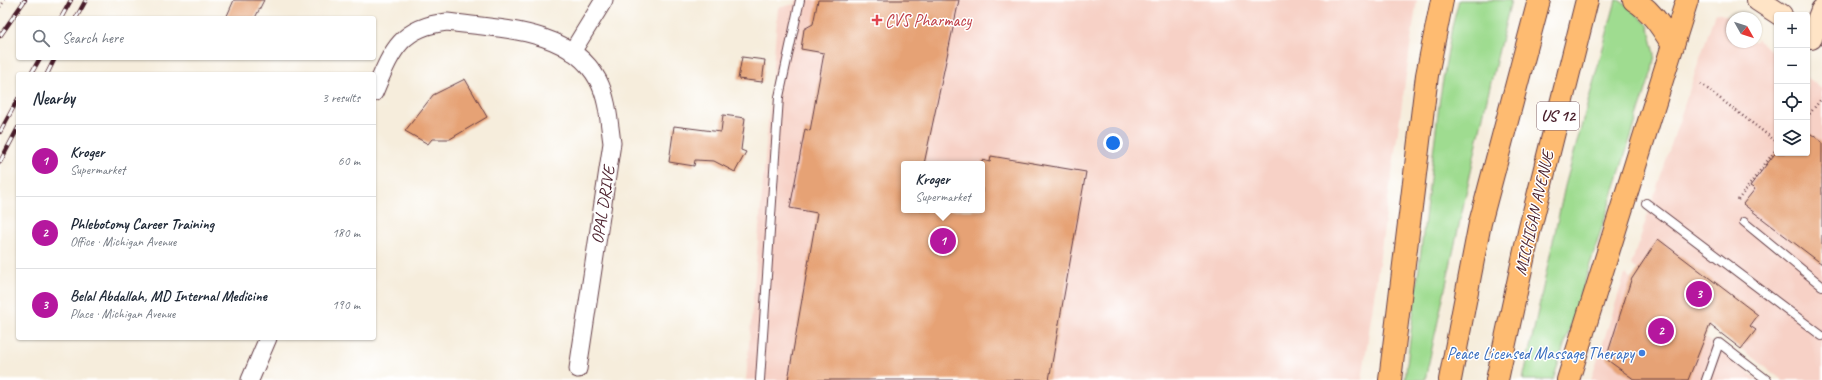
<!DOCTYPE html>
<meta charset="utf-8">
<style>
:root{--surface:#fff;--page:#f2f2f3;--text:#1f2937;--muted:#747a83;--line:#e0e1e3;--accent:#b5179e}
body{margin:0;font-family:Caveat,sans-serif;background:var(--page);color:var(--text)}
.controls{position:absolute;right:12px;top:12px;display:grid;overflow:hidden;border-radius:4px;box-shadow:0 1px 3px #0004}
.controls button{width:36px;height:36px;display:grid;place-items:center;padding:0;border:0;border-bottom:1px solid var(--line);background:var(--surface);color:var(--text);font:20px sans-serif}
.compass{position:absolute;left:1726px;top:12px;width:36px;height:36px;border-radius:50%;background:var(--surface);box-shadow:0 1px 3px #0004;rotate:129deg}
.you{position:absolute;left:1113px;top:143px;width:14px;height:14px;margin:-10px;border:3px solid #fff;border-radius:50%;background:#1a73e8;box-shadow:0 0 0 6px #1a73e833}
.badge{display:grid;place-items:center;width:26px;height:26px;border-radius:50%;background:var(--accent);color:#fff;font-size:13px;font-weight:700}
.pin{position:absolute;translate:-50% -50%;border:2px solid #fff;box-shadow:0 1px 4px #0006}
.popup{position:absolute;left:901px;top:161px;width:84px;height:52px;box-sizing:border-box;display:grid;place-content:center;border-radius:4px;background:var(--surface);filter:drop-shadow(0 1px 3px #0005);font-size:13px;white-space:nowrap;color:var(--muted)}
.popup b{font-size:15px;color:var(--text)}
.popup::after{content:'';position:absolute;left:50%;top:100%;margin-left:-8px;border:8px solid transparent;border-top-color:var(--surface)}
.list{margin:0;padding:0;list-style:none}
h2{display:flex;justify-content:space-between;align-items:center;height:52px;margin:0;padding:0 16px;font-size:17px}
h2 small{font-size:13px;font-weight:400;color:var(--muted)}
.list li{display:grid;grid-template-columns:26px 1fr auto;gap:12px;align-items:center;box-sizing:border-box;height:72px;padding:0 16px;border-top:1px solid var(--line)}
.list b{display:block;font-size:15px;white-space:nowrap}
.list p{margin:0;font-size:13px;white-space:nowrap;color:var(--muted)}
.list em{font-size:13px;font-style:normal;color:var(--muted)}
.icon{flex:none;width:22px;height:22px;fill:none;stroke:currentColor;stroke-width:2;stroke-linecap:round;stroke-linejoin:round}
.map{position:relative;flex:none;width:1822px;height:380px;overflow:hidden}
.search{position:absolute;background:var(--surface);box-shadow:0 1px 3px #0004;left:16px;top:16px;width:360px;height:44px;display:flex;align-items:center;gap:10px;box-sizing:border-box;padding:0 14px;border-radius:4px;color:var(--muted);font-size:15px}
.panel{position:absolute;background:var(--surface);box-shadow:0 1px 3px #0004;left:16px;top:72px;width:360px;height:268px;border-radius:4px}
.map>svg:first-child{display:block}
.built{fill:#f7d1c6;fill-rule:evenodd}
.green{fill:#9fdc90;stroke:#747e5e}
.building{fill:#e6a275}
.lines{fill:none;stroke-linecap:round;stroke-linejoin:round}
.lane-casing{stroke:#643e46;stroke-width:10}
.street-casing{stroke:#643e46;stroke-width:19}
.secondary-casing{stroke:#643e46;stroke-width:24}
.primary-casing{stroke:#643e46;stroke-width:24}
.path{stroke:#643e46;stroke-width:2.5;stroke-dasharray:1 3;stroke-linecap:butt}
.lane{stroke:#fff;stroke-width:8}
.street{stroke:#fff;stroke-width:17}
.secondary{stroke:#ffe4c6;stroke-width:22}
.primary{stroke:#febb71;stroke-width:22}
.rail-casing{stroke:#4a1f2b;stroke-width:4.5}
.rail{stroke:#fff;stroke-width:3;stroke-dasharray:9;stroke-linecap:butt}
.health-dot{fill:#e0444e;stroke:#fff;stroke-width:1.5}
.shop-dot{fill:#3f7fe0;stroke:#fff;stroke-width:1.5}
.labels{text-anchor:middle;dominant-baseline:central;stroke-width:3;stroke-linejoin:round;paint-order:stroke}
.shield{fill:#fff;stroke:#80626b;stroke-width:1}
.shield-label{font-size:16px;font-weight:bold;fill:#4a1f2b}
.health-label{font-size:17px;fill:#be3a42;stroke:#fff;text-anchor:start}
.street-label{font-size:17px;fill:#4a1f2b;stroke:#fff}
.shop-label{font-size:17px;fill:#366cbe;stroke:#fff;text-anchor:end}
</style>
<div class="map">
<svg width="1822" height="380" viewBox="0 0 1822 380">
<rect width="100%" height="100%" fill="#fff"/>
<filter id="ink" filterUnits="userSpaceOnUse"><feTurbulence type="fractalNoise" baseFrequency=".025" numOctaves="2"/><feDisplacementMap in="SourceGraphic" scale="8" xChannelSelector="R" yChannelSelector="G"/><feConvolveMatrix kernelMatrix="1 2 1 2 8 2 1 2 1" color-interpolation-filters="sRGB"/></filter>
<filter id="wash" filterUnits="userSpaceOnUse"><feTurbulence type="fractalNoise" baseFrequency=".012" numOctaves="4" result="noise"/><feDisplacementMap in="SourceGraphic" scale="16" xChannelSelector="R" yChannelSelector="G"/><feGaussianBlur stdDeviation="0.9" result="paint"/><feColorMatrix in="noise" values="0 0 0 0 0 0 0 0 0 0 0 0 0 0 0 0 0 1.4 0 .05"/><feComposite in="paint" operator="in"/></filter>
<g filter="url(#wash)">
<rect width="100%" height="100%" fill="#f6eddc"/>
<g class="built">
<path d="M796 0H1417L1362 380H746L778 8 795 4ZM904 164H982V210H904Z"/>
<path d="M1715 13 1725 15 1732 20V42H1756V39L1777 55V153H1807V77L1822 89V380H1782L1631 265Z"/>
<path d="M1625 274 1758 380H1591Z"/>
</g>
<g class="green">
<path d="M1459 0H1511L1485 107 1425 380H1405L1440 97 1452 27Z"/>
<path d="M1616 0H1619L1629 7 1648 25 1655 54 1652 71 1553 380H1523L1565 186Z"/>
</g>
<g id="blocks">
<g class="building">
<path d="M234 0H264L255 18H226Z"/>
<path d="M818 0H959L924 164H904V210H982V160L990 162 991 156 1086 172 1049 380H788L817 213 790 208 805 129 810 131 824 53 801 49 804 29 813 24Z"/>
<path d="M742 57 765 60 762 82 738 79Z"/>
<path d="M465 79 487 117 450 139H432L428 144 405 131 433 95Z"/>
<path d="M723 115 745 118 741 150 746 152 735 172 714 161 695 160 694 166 669 162 674 126 721 132Z"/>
<path d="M1807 131 1822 142V264L1743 204 1755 189 1750 186 1777 151V153H1807Z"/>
<path d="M1658 239 1758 315 1750 326 1756 330 1741 349 1710 325 1688 380H1635L1606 359 1631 280Z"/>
</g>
</g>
</g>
<g filter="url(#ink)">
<use href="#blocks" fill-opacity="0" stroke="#643e46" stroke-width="1"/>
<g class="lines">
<defs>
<g id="lane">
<path d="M1646 203 1822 336"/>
<path d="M1744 222 1822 286"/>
<path d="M760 380 779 97 800 0"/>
<path d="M1706 380 1719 343 1767 380"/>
</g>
<g id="street">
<path d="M572 52 604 0"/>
<path d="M374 93C391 53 399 27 447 22 498 29 570 28 598 80 608 99 609 122 612 143L578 369"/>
<path d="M250 380 268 338"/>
</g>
<g id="secondary">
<path d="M1758 0 1781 15"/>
<path d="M1811 38 1822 10"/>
</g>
<g id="primary">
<path d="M1634 0C1652 11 1662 28 1673 45"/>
<path d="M1390 380 1427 75 1442 0"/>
<path d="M1450 380 1480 223 1539 0"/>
<path d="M1497 380 1529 232 1587 0"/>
<path d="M1568 380 1687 0"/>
</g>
</defs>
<use href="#lane" class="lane-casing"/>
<use href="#street" class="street-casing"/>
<use href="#secondary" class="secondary-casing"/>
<use href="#primary" class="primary-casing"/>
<g class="path">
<path d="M0 7 5 0"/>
<path d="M1701 84 1777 142"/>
<path d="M1807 117 1822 98"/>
<path d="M1738 200 1777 148"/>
</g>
<use href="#lane" class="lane"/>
<use href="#street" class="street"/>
<use href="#secondary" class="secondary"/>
<use href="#primary" class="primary"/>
<defs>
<g id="rail">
<path d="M61 18 71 0"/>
<path d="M76 18 86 0"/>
<path d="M0 36 25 0"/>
<path d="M31 74 40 58"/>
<path d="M47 74 55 58"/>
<path d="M0 132 18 99"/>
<path d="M0 162 18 128"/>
</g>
</defs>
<use href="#rail" class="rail-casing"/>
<use href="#rail" class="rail"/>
</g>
</g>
<path class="health-dot" d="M875 14h4v4h4v4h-4v4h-4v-4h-4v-4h4z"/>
<circle class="shop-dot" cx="1642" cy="353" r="4"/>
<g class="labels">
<rect class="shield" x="1537" y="102" width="42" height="28" rx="3"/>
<g class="shield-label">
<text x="1558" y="116">US 12</text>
</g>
<g class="health-label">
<text x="885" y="20">CVS Pharmacy</text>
</g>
<g class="street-label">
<text transform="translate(603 205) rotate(-81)">OPAL DRIVE</text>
<text transform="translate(1534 213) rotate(-77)">MICHIGAN AVENUE</text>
</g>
<g class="shop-label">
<text x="1634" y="353">Peace Licensed Massage Therapy</text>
</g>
</g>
</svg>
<div class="controls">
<button>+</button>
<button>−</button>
<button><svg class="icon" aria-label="locate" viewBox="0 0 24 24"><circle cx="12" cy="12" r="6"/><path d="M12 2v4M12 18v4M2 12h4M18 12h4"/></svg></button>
<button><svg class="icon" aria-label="layers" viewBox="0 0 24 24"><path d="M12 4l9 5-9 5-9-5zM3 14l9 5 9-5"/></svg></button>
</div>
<svg class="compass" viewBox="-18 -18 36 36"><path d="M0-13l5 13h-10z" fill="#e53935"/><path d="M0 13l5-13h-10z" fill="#747a83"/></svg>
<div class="you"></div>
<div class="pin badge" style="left:943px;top:241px">1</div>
<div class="popup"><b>Kroger</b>Supermarket</div>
<div class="pin badge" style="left:1661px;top:331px">2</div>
<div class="pin badge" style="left:1699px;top:294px">3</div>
<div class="search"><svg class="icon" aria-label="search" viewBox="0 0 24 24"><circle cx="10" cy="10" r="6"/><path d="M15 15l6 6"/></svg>Search here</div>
<section class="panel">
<h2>Nearby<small>3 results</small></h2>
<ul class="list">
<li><span class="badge">1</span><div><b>Kroger</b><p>Supermarket</p></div><em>60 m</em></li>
<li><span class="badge">2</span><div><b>Phlebotomy Career Training</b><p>Office · Michigan Avenue</p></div><em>180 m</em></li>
<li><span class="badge">3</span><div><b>Belal Abdallah, MD Internal Medicine</b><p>Place · Michigan Avenue</p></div><em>190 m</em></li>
</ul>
</section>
</div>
